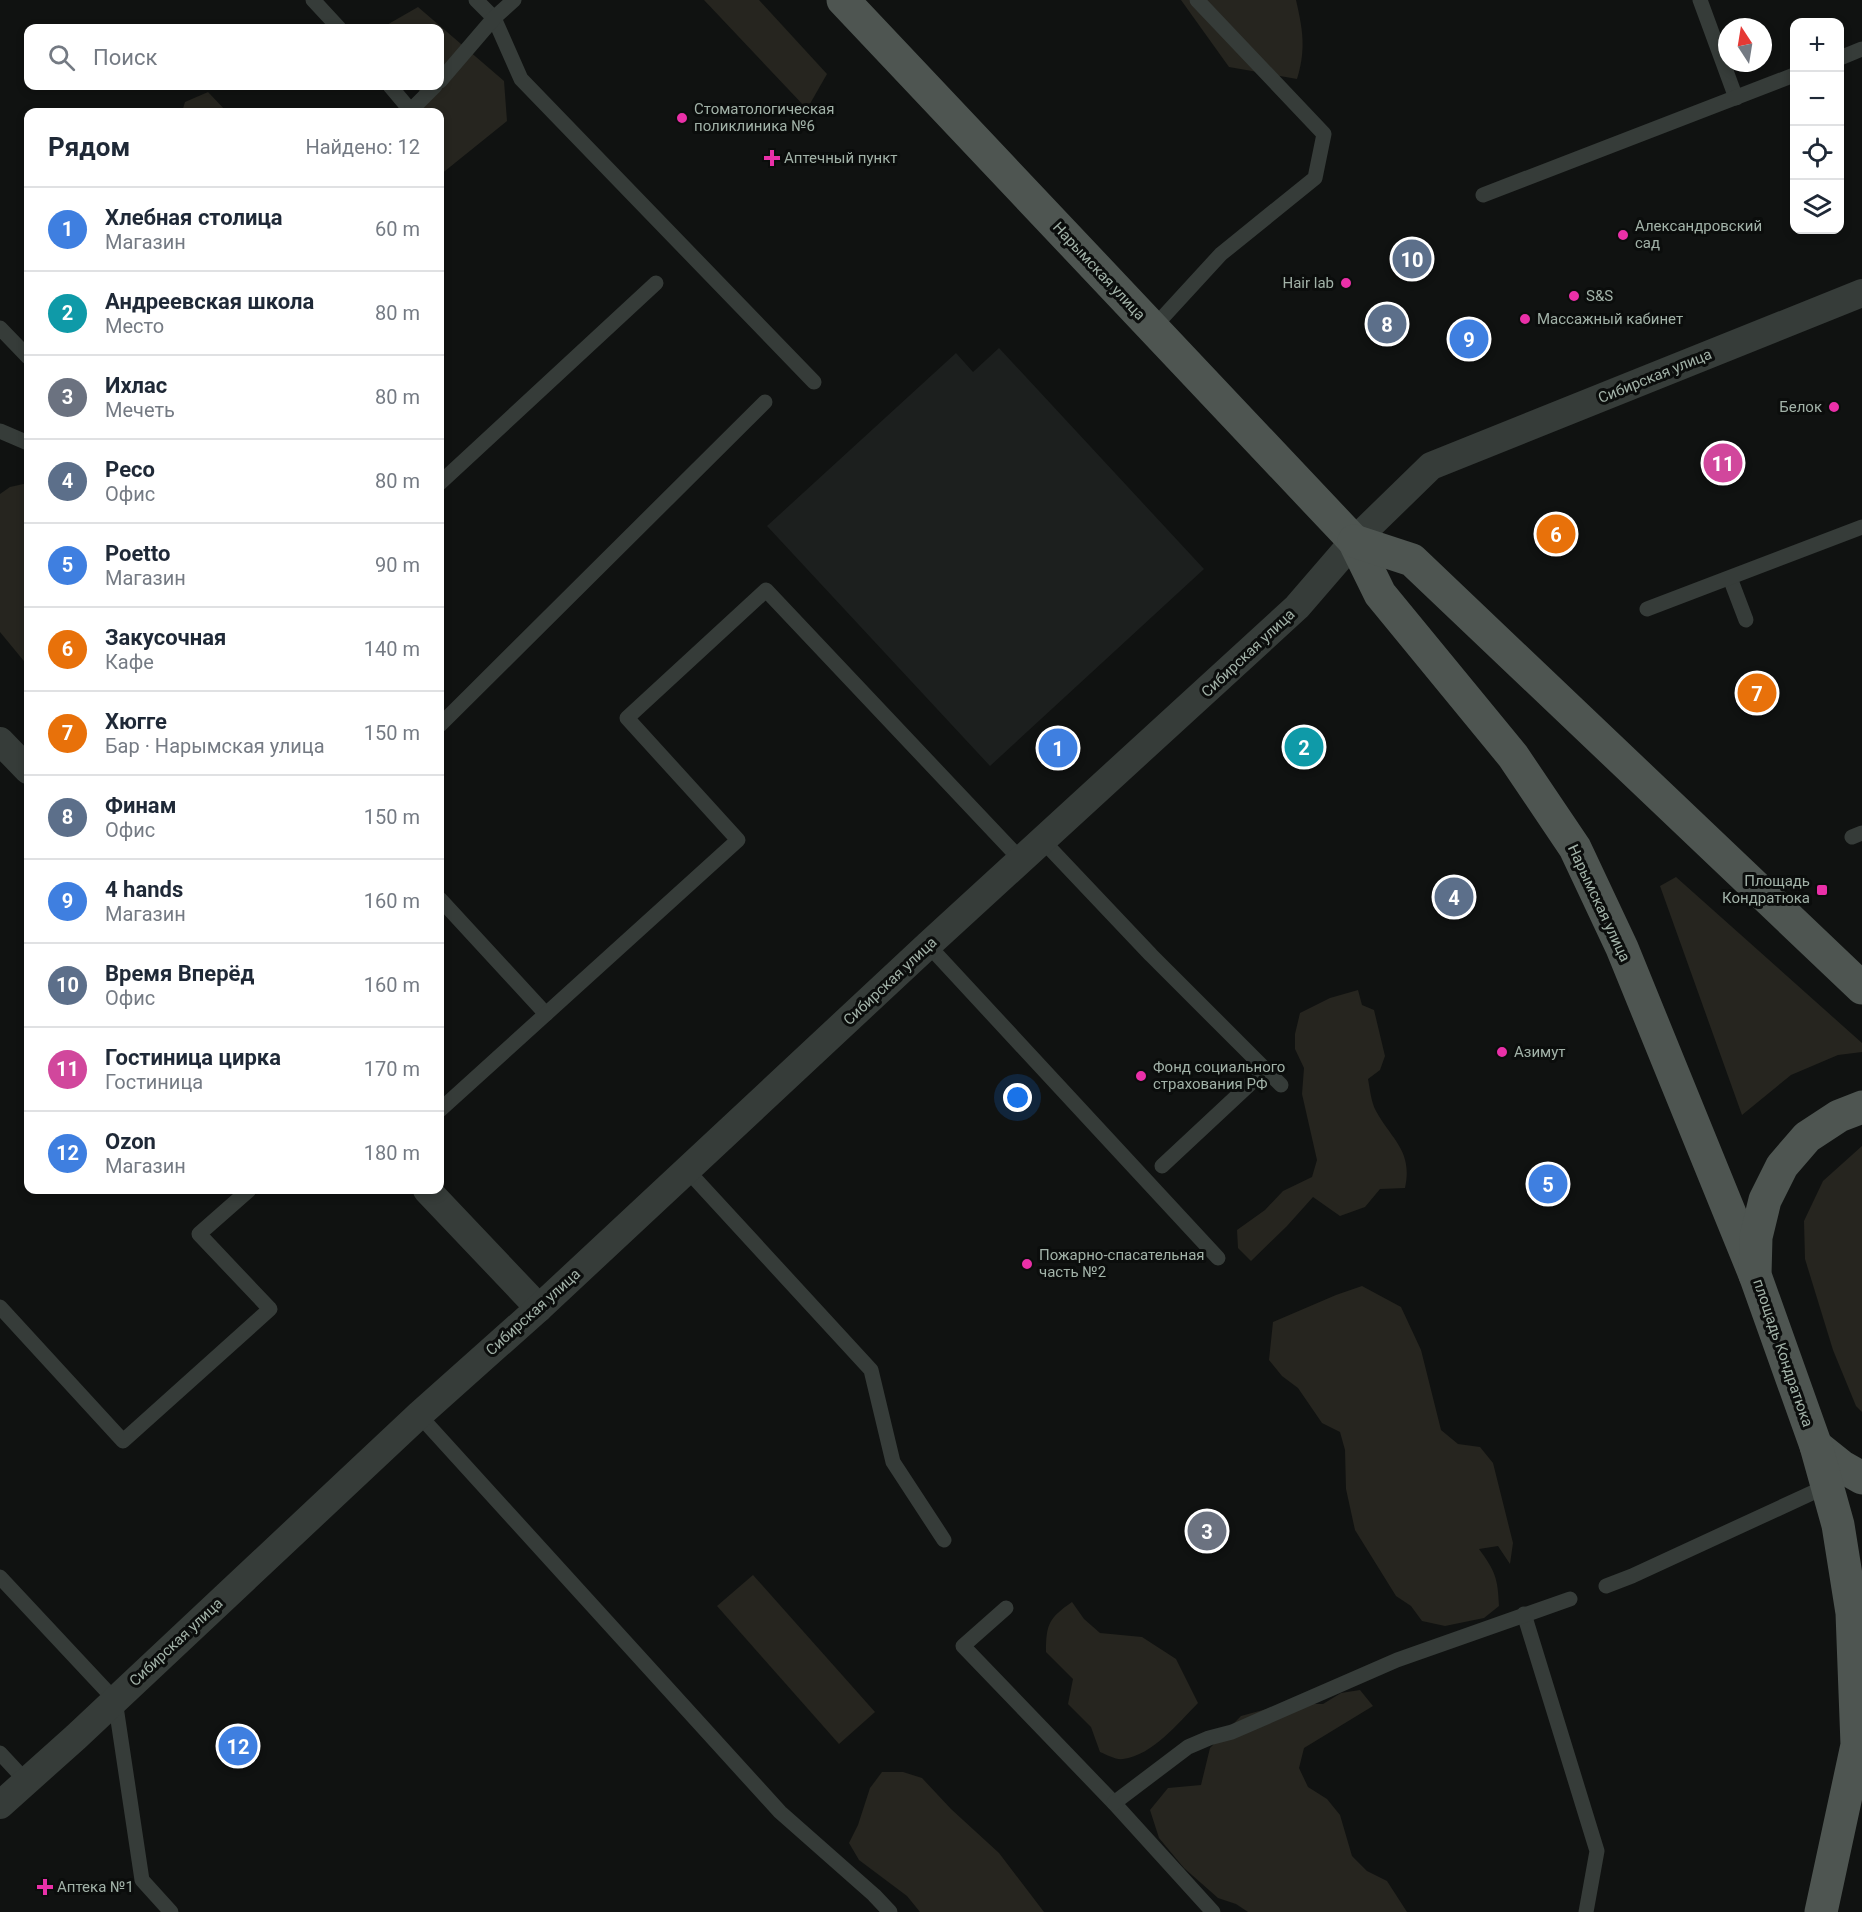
<!DOCTYPE html>
<html lang="ru">
<meta charset="utf-8">
<style>
:root{--surface:#fff;--page:#f6f6f7;--text:#1f2937;--muted:#747a83;--line:#e0e1e3;--accent:#ea30a8}
body{margin:0;font-family:Roboto,sans-serif;background:var(--page);color:var(--text)}
.controls{position:absolute;right:18px;top:18px;display:grid;overflow:hidden;border-radius:12px;box-shadow:0 3px 9px #0003}
.controls button{width:54px;height:54px;display:grid;place-items:center;padding:0;border:0;border-bottom:2px solid var(--line);background:var(--surface);color:var(--text);font:30px sans-serif}
.compass{position:absolute;left:1718px;top:18px;width:54px;height:54px;border-radius:50%;background:var(--surface);box-shadow:0 3px 9px #0003;rotate:348deg}
.you{position:absolute;left:1018px;top:1098px;width:21px;height:21px;margin:-15px;border:4px solid #fff;border-radius:50%;background:#1a73e8;box-shadow:0 0 0 9px #1a73e833}
.badge{display:grid;place-items:center;width:39px;height:39px;border-radius:50%;background:var(--accent);color:#fff;font-size:20px;font-weight:700}
.pin{position:absolute;translate:-50% -50%;border:3px solid #fff;box-shadow:0 2px 6px #0006}
.list{margin:0;padding:0;list-style:none}
h2{display:flex;justify-content:space-between;align-items:center;height:78px;margin:0;padding:0 24px;font-size:26px}
h2 small{font-size:20px;font-weight:400;color:var(--muted)}
.list li{display:grid;grid-template-columns:39px 1fr auto;gap:18px;align-items:center;box-sizing:border-box;height:84px;padding:0 24px;border-top:2px solid var(--line)}
.list b{display:block;font-size:22px;white-space:nowrap}
.list p{margin:0;font-size:20px;white-space:nowrap;color:var(--muted)}
.list em{font-size:20px;font-style:normal;color:var(--muted)}
.icon{flex:none;width:33px;height:33px;fill:none;stroke:currentColor;stroke-width:2;stroke-linecap:round;stroke-linejoin:round}
.map{position:relative;flex:none;width:1862px;height:1912px;overflow:hidden}
.search{position:absolute;background:var(--surface);box-shadow:0 3px 9px #0003;left:24px;top:24px;width:420px;height:66px;display:flex;align-items:center;gap:15px;box-sizing:border-box;padding:0 21px;border-radius:12px;color:var(--muted);font-size:22px}
.panel{position:absolute;background:var(--surface);box-shadow:0 3px 9px #0003;left:24px;top:108px;width:420px;height:1086px;border-radius:12px}
.map>svg:first-child{display:block}
.built{fill:#1c1f1e}
.green{fill:#26251f}
.lines{fill:none;stroke-linecap:round;stroke-linejoin:round}
.lane{stroke:#363c39;stroke-width:15}
.street{stroke:#363c39;stroke-width:28}
.primary{stroke:#4e5551;stroke-width:33}
.poi-dot{fill:#ea30a8;stroke:#0b0d0c;stroke-width:2}
.labels{text-anchor:middle;dominant-baseline:central;stroke-width:6;stroke-linejoin:round;paint-order:stroke}
.poi-label{font-size:15px;fill:#a2b2a8;stroke:#0b0d0c;text-anchor:start}
.street-label{font-size:15px;fill:#a2b2a8;stroke:#0b0d0c}
</style>
<div class="map">
<svg width="1862" height="1912" viewBox="0 0 1862 1912">
<rect width="100%" height="100%" fill="#101211"/>
<path class="built" d="M999 348 1204 569 990 766 767 526 956 353 973 372Z"/>
<g class="green">
<path d="M704 0H759L827 74 807 109Z"/>
<path d="M1181 0H1296C1303 31 1306 49 1297 79L1229 67Z"/>
<path d="M418 7 504 81 507 121 440 175V112H423L418 86H440V28H387L385 26Z"/>
<path d="M208 92 227 112H182L185 102Z"/>
<path d="M28 483V666L0 632V494L10 487Z"/>
<path d="M1676 877 1862 1043V1052L1838 1055 1791 1075 1742 1115 1660 886Z"/>
<path d="M1358 990 1362 1005 1374 1010 1385 1056 1380 1070 1368 1079C1370 1089 1371 1102 1376 1111 1392 1140 1413 1151 1405 1188L1380 1189 1365 1207 1340 1216 1313 1197 1287 1226 1251 1261 1238 1248 1237 1230 1265 1210 1283 1191 1312 1177 1317 1160 1302 1094 1304 1068 1295 1049V1034L1300 1013 1330 998Z"/>
<path d="M1862 1146V1412L1856 1406 1833 1350 1805 1259 1804 1221 1823 1181Z"/>
<path d="M1362 1286 1401 1307 1421 1350 1441 1430 1458 1444 1480 1447 1493 1463 1513 1543 1510 1564 1498 1546 1479 1549C1495 1571 1498 1578 1499 1606L1484 1618 1445 1626 1422 1621 1411 1606 1396 1596 1355 1530 1346 1489 1345 1450 1340 1432 1322 1423 1298 1388 1282 1376 1269 1360 1273 1322 1336 1295Z"/>
<path d="M753 1575 875 1712 839 1744 717 1606Z"/>
<path d="M1072 1602 1084 1619 1100 1633 1142 1637 1176 1659 1198 1703C1178 1723 1153 1755 1123 1759 1116 1760 1107 1755 1100 1752L1091 1727 1068 1704 1073 1679 1046 1652C1046 1624 1049 1618 1072 1602Z"/>
<path d="M1360 1690 1373 1706 1304 1748 1299 1768 1308 1787 1327 1799 1340 1815 1352 1856 1367 1871 1387 1881 1407 1912H1248L1236 1904 1218 1898 1184 1868 1159 1838 1150 1810 1168 1788 1201 1785 1210 1748 1241 1716 1285 1704H1323L1341 1693Z"/>
<path d="M882 1772H903L922 1778 951 1809 999 1853 1044 1912H920L907 1896 859 1860 849 1843 858 1825 870 1788Z"/>
</g>
<g class="lines">
<g class="lane">
<path d="M313 0 339 28"/>
<path d="M476 0 494 18 521 79 814 382"/>
<path d="M1700 0 1736 98"/>
<path d="M1840 58 1862 49"/>
<path d="M440 81 494 18 514 0"/>
<path d="M390 86 411 111"/>
<path d="M409 112 435 86"/>
<path d="M1483 195 1794 75"/>
<path d="M0 328 28 357"/>
<path d="M1153 328 1221 254 1315 178 1324 134 1197 0"/>
<path d="M0 431 28 443"/>
<path d="M440 483 656 283"/>
<path d="M1730 578 1746 620"/>
<path d="M1647 609 1862 527"/>
<path d="M440 725 765 402"/>
<path d="M1852 837 1862 833"/>
<path d="M1043 841 1151 955 1281 1085"/>
<path d="M440 899 546 1014"/>
<path d="M928 945 1218 1258"/>
<path d="M440 1110 738 840 627 718 766 590 1022 861"/>
<path d="M1162 1166 1266 1069"/>
<path d="M687 1170 871 1370 893 1462 944 1540"/>
<path d="M0 1307 123 1441 270 1309 199 1234 249 1190"/>
<path d="M419 1415 780 1812 874 1895 890 1912"/>
<path d="M0 1577 115 1700 142 1880 171 1912"/>
<path d="M1606 1586 1632 1576 1827 1486"/>
<path d="M1006 1608 963 1646 1114 1803 1213 1912"/>
<path d="M1524 1614 1597 1851 1586 1912"/>
<path d="M0 1753 26 1781"/>
<path d="M1114 1803 1188 1747 1209 1738 1232 1732 1397 1660 1570 1599"/>
</g>
<g class="street">
<path d="M0 741 28 770"/>
<path d="M427 1190 539 1308"/>
<path d="M0 1805 76 1737 419 1415 539 1308 928 945 1297 607 1354 541 1431 466 1862 293"/>
</g>
<g class="primary">
<path d="M843 0 1354 541 1380 594 1513 756 1575 848 1622 948 1755 1275"/>
<path d="M1354 541 1412 560 1862 988"/>
<path d="M1816 1446 1841 1466 1862 1478"/>
<path d="M1821 1912 1857 1745 1852 1613 1838 1525 1816 1446 1755 1275 1756 1237 1765 1200 1782 1166 1807 1137 1839 1116 1862 1107"/>
</g>
</g>
<g class="poi-dot">
<circle cx="682" cy="118" r="6"/>
<path d="M769 149h6v6h6v6h-6v6h-6v-6h-6v-6h6z"/>
<circle cx="1623" cy="235" r="6"/>
<circle cx="1346" cy="283" r="6"/>
<circle cx="1574" cy="296" r="6"/>
<circle cx="1525" cy="319" r="6"/>
<circle cx="1834" cy="407" r="6"/>
<rect x="1816" y="884" width="12" height="12" rx="3"/>
<circle cx="1502" cy="1052" r="6"/>
<circle cx="1141" cy="1076" r="6"/>
<circle cx="1027" cy="1264" r="6"/>
<path d="M42 1878h6v6h6v6h-6v6h-6v-6h-6v-6h6z"/>
</g>
<g class="labels">
<g class="poi-label">
<text x="694" y="109">Стоматологическая<tspan x="694" dy="17">поликлиника №6</tspan></text>
<text x="784" y="158">Аптечный пункт</text>
<text x="1635" y="226">Александровский<tspan x="1635" dy="17">сад</tspan></text>
<text x="1334" y="283" text-anchor="end">Hair lab</text>
<text x="1586" y="296">S&amp;S</text>
<text x="1537" y="319">Массажный кабинет</text>
<text x="1822" y="407" text-anchor="end">Белок</text>
<text x="1810" y="881" text-anchor="end">Площадь<tspan x="1810" dy="17">Кондратюка</tspan></text>
<text x="1514" y="1052">Азимут</text>
<text x="1153" y="1067">Фонд социального<tspan x="1153" dy="17">страхования РФ</tspan></text>
<text x="1039" y="1255">Пожарно-спасательная<tspan x="1039" dy="17">часть №2</tspan></text>
<text x="57" y="1887">Аптека №1</text>
</g>
<g class="street-label">
<text transform="translate(1099 271) rotate(47)">Нарымская улица</text>
<text transform="translate(1655 376) rotate(-22)">Сибирская улица</text>
<text transform="translate(1248 653) rotate(-43)">Сибирская улица</text>
<text transform="translate(1599 903) rotate(65)">Нарымская улица</text>
<text transform="translate(890 981) rotate(-43)">Сибирская улица</text>
<text transform="translate(533 1312) rotate(-42)">Сибирская улица</text>
<text transform="translate(1783 1353) rotate(71)">площадь Кондратюка</text>
<text transform="translate(176 1642) rotate(-43)">Сибирская улица</text>
</g>
</g>
</svg>
<div class="controls">
<button>+</button>
<button>−</button>
<button><svg class="icon" aria-label="locate" viewBox="0 0 24 24"><circle cx="12" cy="12" r="6"/><path d="M12 2v4M12 18v4M2 12h4M18 12h4"/></svg></button>
<button><svg class="icon" aria-label="layers" viewBox="0 0 24 24"><path d="M12 4l9 5-9 5-9-5zM3 14l9 5 9-5"/></svg></button>
</div>
<svg class="compass" viewBox="-18 -18 36 36"><path d="M0-13l5 13h-10z" fill="#e53935"/><path d="M0 13l5-13h-10z" fill="#747a83"/></svg>
<div class="you"></div>
<div class="pin badge" style="left:1058px;top:748px;background:#3f7fe0">1</div>
<div class="pin badge" style="left:1304px;top:747px;background:#0f9aa8">2</div>
<div class="pin badge" style="left:1207px;top:1531px;background:#6b7280">3</div>
<div class="pin badge" style="left:1454px;top:897px;background:#5c6f8a">4</div>
<div class="pin badge" style="left:1548px;top:1184px;background:#3f7fe0">5</div>
<div class="pin badge" style="left:1556px;top:534px;background:#e8710a">6</div>
<div class="pin badge" style="left:1757px;top:693px;background:#e8710a">7</div>
<div class="pin badge" style="left:1387px;top:324px;background:#5c6f8a">8</div>
<div class="pin badge" style="left:1469px;top:339px;background:#3f7fe0">9</div>
<div class="pin badge" style="left:1412px;top:259px;background:#5c6f8a">10</div>
<div class="pin badge" style="left:1723px;top:463px;background:#d1479c">11</div>
<div class="pin badge" style="left:238px;top:1746px;background:#3f7fe0">12</div>
<div class="search"><svg class="icon" aria-label="search" viewBox="0 0 24 24"><circle cx="10" cy="10" r="6"/><path d="M15 15l6 6"/></svg>Поиск</div>
<section class="panel">
<h2>Рядом<small>Найдено: 12</small></h2>
<ul class="list">
<li><span class="badge" style="background:#3f7fe0">1</span><div><b>Хлебная столица</b><p>Магазин</p></div><em>60 m</em></li>
<li><span class="badge" style="background:#0f9aa8">2</span><div><b>Андреевская школа</b><p>Место</p></div><em>80 m</em></li>
<li><span class="badge" style="background:#6b7280">3</span><div><b>Ихлас</b><p>Мечеть</p></div><em>80 m</em></li>
<li><span class="badge" style="background:#5c6f8a">4</span><div><b>Рeco</b><p>Офис</p></div><em>80 m</em></li>
<li><span class="badge" style="background:#3f7fe0">5</span><div><b>Poetto</b><p>Магазин</p></div><em>90 m</em></li>
<li><span class="badge" style="background:#e8710a">6</span><div><b>Закусочная</b><p>Кафе</p></div><em>140 m</em></li>
<li><span class="badge" style="background:#e8710a">7</span><div><b>Хюгге</b><p>Бар · Нарымская улица</p></div><em>150 m</em></li>
<li><span class="badge" style="background:#5c6f8a">8</span><div><b>Финам</b><p>Офис</p></div><em>150 m</em></li>
<li><span class="badge" style="background:#3f7fe0">9</span><div><b>4 hands</b><p>Магазин</p></div><em>160 m</em></li>
<li><span class="badge" style="background:#5c6f8a">10</span><div><b>Время Вперёд</b><p>Офис</p></div><em>160 m</em></li>
<li><span class="badge" style="background:#d1479c">11</span><div><b>Гостиница цирка</b><p>Гостиница</p></div><em>170 m</em></li>
<li><span class="badge" style="background:#3f7fe0">12</span><div><b>Ozon</b><p>Магазин</p></div><em>180 m</em></li>
</ul>
</section>
</div>
